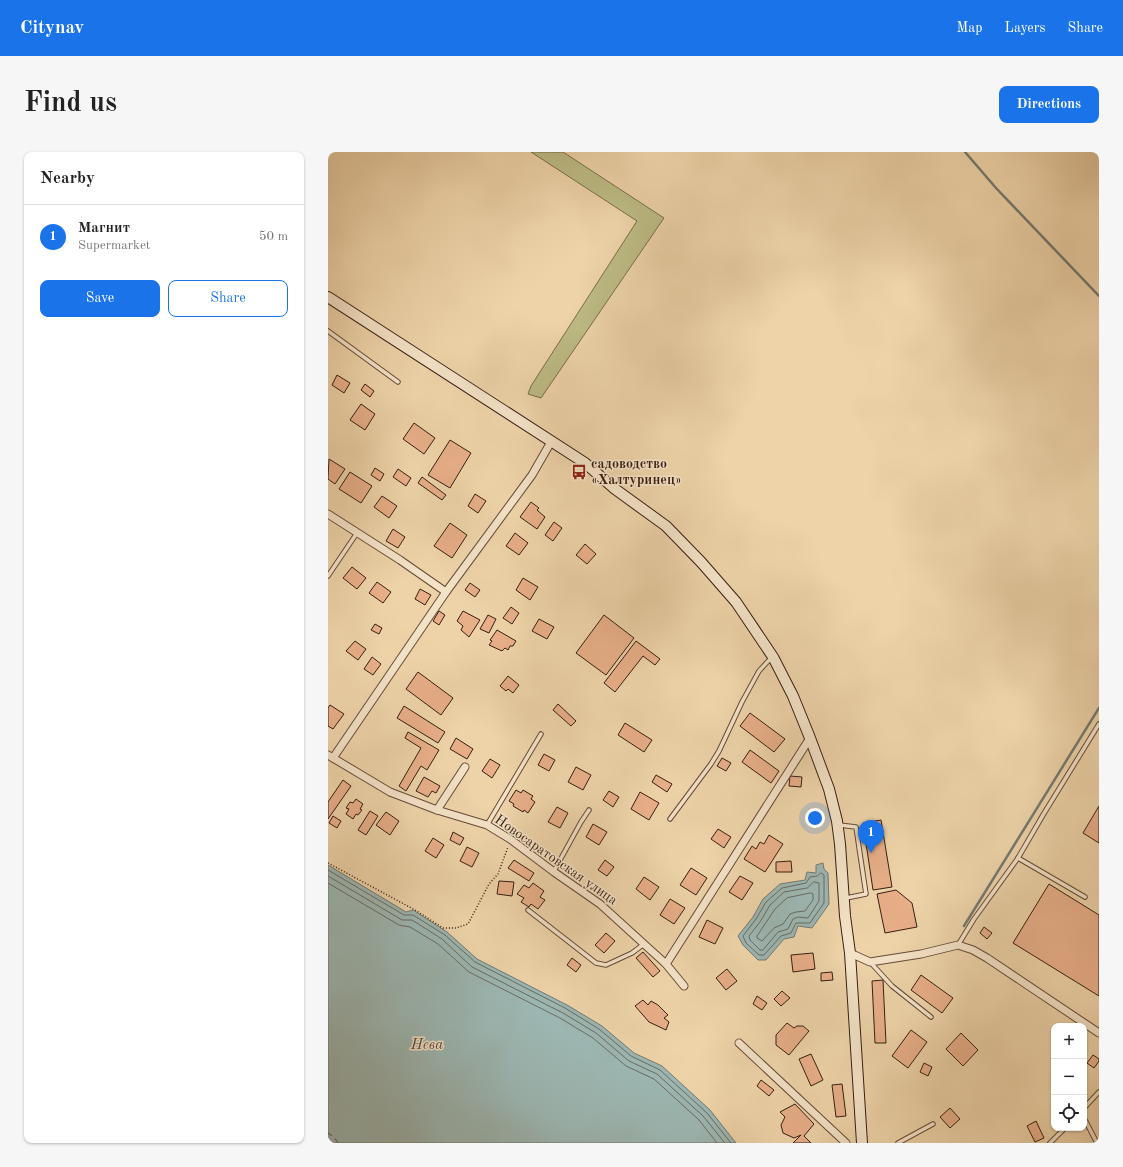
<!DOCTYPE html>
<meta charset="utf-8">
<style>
:root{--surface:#fff;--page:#f6f6f6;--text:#222;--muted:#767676;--line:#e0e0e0;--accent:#1a73e8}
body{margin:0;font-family:"Old Standard TT",serif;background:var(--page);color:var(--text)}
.controls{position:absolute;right:12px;bottom:12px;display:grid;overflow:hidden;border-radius:8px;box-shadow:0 1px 3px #0004}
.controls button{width:36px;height:36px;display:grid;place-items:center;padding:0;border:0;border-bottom:1px solid var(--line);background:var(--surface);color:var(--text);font:20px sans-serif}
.you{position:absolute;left:487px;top:666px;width:14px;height:14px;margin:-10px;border:3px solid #fff;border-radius:50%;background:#1a73e8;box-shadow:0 0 0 6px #1a73e833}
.badge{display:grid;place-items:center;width:26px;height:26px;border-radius:50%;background:var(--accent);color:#fff;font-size:13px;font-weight:700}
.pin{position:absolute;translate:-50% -33px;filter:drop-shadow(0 1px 2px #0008)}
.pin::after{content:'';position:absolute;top:21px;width:14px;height:12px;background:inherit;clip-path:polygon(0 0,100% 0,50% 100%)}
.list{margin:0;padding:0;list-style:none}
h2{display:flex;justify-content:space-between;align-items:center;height:52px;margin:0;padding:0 16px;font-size:17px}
h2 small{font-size:13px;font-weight:400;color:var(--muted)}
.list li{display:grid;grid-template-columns:26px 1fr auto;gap:12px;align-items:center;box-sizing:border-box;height:64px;padding:0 16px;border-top:1px solid var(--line)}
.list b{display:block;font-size:15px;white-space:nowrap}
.list p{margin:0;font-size:13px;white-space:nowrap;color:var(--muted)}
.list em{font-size:13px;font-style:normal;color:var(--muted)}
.actions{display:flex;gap:8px;padding:12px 16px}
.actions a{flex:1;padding:9px 0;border:1px solid var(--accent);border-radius:8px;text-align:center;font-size:14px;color:var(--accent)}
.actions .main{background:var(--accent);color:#fff}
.icon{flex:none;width:22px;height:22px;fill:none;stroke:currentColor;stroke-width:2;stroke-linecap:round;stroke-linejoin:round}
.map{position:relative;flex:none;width:771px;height:991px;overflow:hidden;border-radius:8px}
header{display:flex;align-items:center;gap:24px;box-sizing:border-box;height:56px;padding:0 20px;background:var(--accent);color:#fff}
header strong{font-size:19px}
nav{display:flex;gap:22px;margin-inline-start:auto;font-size:14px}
.intro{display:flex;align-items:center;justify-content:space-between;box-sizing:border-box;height:96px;padding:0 24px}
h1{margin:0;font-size:28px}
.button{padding:10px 18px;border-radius:8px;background:var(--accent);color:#fff;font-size:14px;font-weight:700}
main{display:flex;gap:24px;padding:0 24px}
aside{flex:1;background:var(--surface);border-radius:8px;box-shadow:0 1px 3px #0004}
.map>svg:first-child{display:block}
.green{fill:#bdbb85;stroke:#7a6c4c}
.water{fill:#9cb6b1;stroke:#747971}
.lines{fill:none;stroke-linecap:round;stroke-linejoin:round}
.shore{stroke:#6a6a62;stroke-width:1}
.stream{stroke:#747971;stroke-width:2.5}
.ferry{stroke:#554c42;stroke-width:1;stroke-dasharray:5 4;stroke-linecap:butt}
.building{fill:#e8af89;stroke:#371e12}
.service-casing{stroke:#654b38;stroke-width:5.5}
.minor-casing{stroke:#654b38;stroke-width:9}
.secondary-casing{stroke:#371e12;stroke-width:12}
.path{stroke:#371e12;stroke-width:1.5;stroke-dasharray:1 2;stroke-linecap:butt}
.service{stroke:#f4e2c7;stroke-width:3.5}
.minor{stroke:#f4e2c7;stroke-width:7}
.secondary{stroke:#f4e2c7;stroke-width:10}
.labels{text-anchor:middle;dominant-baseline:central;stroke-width:3;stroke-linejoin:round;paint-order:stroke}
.poi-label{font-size:14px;font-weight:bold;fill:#371e12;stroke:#f4e2c7;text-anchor:start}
.street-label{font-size:14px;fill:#371e12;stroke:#f4e2c7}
.water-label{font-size:15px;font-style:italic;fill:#554c42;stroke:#f4e2c7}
</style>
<header>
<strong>Citynav</strong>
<nav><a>Map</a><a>Layers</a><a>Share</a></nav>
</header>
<div class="intro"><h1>Find us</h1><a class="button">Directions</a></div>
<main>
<aside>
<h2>Nearby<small></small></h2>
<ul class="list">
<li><span class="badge">1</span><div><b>Магнит</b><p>Supermarket</p></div><em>50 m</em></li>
</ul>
<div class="actions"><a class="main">Save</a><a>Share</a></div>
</aside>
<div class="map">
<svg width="771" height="991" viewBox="0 0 771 991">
<rect width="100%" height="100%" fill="#eed3a9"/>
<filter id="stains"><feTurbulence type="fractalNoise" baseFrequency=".005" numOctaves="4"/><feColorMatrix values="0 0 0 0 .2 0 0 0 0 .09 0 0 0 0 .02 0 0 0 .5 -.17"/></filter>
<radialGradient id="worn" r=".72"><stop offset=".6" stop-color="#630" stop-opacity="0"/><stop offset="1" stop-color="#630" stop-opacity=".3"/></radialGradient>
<path class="green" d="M203 0H235L336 66 213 246 200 242 203 234 309 69Z"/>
<g class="water">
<path d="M495 711 496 717 500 721 501 752 484 776 470 774 466 785 456 787 438 808H430L415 793 410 784 425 765 435 747 452 732 477 728 479 720 488 721V713Z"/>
<path d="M0 713 78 760 85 758 119 780 149 807 239 853 274 874 306 901 334 914 382 958 408 991H0Z"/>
</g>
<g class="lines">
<g class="shore">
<path d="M0 718 76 763H85L117 783 147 810 237 856 271 877 303 904 332 918 379 961 403 991"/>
<path d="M493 721 496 723V751L482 771H468L463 781 453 784 436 803H431L418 791 415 784 428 767 438 750 454 736 478 731 482 725 489 724Z"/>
<path d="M0 724 74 768H84L114 787 144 815 235 861 268 881 301 909 329 922 375 964 397 991"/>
<path d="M486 730 491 731V749L480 766 470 765 465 767 460 777 450 780 435 798H432L422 788 421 784 432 770 442 753 456 740 479 736Z"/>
<path d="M0 731 71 773 82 775 110 792 141 820 232 866 265 886 298 914 326 927 371 968 389 991"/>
<path d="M483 741 485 742V748L477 759 468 760 462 762 455 772 446 776 434 789 429 786V784L447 757 459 746Z"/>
</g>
<g class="stream">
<path d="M637 0 668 36 771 144"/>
<path d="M636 774 771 556"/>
</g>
<path class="ferry" d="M0 981 6 985 10 991"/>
</g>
<g class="building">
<path d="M9 223 22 231 16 241 4 233Z"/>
<path d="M37 232 46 239 42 245 33 238Z"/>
<path d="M33 252 47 262 37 278 22 268Z"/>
<path d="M86 271 107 286 96 302 75 287Z"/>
<path d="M122 288 143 301 122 336 100 323Z"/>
<path d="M1 307 17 317 7 332 0 327Z"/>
<path d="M47 316 56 322 52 329 43 323Z"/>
<path d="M70 317 83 326 78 334 65 325Z"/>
<path d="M22 320 44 334 33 351 11 337Z"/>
<path d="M94 325 118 343 114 348 90 331Z"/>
<path d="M147 342 158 349 150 361 140 354Z"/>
<path d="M54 344 69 354 61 366 46 355Z"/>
<path d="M203 350 211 356 209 358 217 365 209 377 192 365Z"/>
<path d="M226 370 234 376 225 389 217 383Z"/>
<path d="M122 371 139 383 124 406 106 394Z"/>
<path d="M65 377 77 385 70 396 58 389Z"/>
<path d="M187 381 200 391 191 403 178 394Z"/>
<path d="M257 392 268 402 259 412 248 403Z"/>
<path d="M24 415 38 426 29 437 15 426Z"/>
<path d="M195 426 210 435 202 448 188 438Z"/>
<path d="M49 430 63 440 55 451 41 441Z"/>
<path d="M142 431 152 438 147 445 137 438Z"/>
<path d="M92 437 103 443 97 453 87 447Z"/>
<path d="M183 455 191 461 184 472 175 466Z"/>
<path d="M111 459 117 463 111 473 105 469Z"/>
<path d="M135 459 152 468 141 485 133 478 135 474 129 469Z"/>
<path d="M160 463 168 467 161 481 152 477Z"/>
<path d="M276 463 306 486 278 523 248 501Z"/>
<path d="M211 467 226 475 219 487 204 479Z"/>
<path d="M47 472 54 476 51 482 43 478Z"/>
<path d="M169 478 188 489 185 494H182L180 498 177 496 174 499 161 493 164 489 162 488Z"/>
<path d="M27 489 38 497 30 508 18 499Z"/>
<path d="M308 489 332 507 327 513 315 504 287 540 276 531Z"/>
<path d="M44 505 53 512 45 523 36 517Z"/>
<path d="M90 520 125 546 113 563 78 537Z"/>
<path d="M180 524 191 533 185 541 180 537 178 539 172 534Z"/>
<path d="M230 552 248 569 243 574 225 558Z"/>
<path d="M2 553 16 562 5 577 0 574V556Z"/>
<path d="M76 554 117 580 110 591 69 566Z"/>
<path d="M422 561 457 587 446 600 412 574Z"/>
<path d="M297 571 324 588 316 600 290 583Z"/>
<path d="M80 580 111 598 99 618 93 614 78 639 71 634 93 596 77 586Z"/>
<path d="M128 586 145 597 139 607 122 597Z"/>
<path d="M422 598 451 619 443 631 414 610Z"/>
<path d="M216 602 227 608 221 619 210 613Z"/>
<path d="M394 606 403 611 398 619 389 614Z"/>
<path d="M162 607 172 613 164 626 154 619Z"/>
<path d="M248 615 263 623 255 638 240 630Z"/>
<path d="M328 623 344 632 339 640 324 630Z"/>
<path d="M462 624 474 625 473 635 461 634Z"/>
<path d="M96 625 112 634 108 641 104 639 100 645 88 639Z"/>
<path d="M15 628 23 634 0 667V650Z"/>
<path d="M188 638 193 641 195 638 205 644 203 647 207 650 200 661 196 658 195 660 185 654 186 652 181 649Z"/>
<path d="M281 639 291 645 285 655 275 648Z"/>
<path d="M312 640 331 651 321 668 303 657Z"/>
<path d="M28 647 35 652 32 657 34 658 30 663 28 662 25 667 18 662 21 657 18 656 22 650 25 651Z"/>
<path d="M771 654V691L755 681Z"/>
<path d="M229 655 240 661 232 676 220 670Z"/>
<path d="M42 659 50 664 38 683 30 678Z"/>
<path d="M58 660 71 669 62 683 48 673Z"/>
<path d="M5 664 13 669 9 676 1 671Z"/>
<path d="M553 668 564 735 545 738 535 671Z"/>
<path d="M265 672 279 680 271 693 258 685Z"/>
<path d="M390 677 403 685 396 696 383 687Z"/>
<path d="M125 680 136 686 132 693 122 688Z"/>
<path d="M441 683 455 692 437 720 416 707 424 694 428 697 432 690 436 692Z"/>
<path d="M105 686 116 693 108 706 97 699Z"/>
<path d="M139 695 151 701 144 715 132 709Z"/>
<path d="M186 708 206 721 201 729 180 716Z"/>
<path d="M277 708 286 715 279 724 270 718Z"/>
<path d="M463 709 464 720H448V710Z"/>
<path d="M363 716 379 726 368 743 352 733Z"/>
<path d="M412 724 425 731 414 748 401 740Z"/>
<path d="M316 725 331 735 322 748 308 737Z"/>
<path d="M171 729 186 730 184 744 169 742Z"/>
<path d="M205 731 216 739 212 745 217 748 210 757 203 752 201 755 193 750 196 746 189 742 196 733 201 736Z"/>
<path d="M721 732 771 763V844L685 791Z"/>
<path d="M568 738 584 751 589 775 557 781 549 742Z"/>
<path d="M342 747 357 756 346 772 332 763Z"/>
<path d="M379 768 395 776 387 792 371 785Z"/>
<path d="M656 775 664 781 659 787 652 781Z"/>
<path d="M278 781 287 789 276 801 267 793Z"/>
<path d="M315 800 332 819 325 825 308 806Z"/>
<path d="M485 801 487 817 465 820 463 803Z"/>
<path d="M244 806 253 813 248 820 239 813Z"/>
<path d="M399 817 409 829 398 838 388 826Z"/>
<path d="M504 820 505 828 493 829V821Z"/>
<path d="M593 823 625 846 614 861 583 838Z"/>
<path d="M555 828 558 891H547L544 829Z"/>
<path d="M454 839 462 846 453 854 446 847Z"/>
<path d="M429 844 439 851 434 858 425 852Z"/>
<path d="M315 848 320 853 323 849 330 853 340 863 336 866 341 870 338 878 321 870 307 854Z"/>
<path d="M459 871 466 876 469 874H475L481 879 461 903 448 893V883Z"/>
<path d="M583 878 599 890 580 916 564 904Z"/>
<path d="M633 881 650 898 635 914 618 897Z"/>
<path d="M483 902 495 928 483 934 471 907Z"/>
<path d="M765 903 771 907V909L766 916 759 911Z"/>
<path d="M596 911 604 915 600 924 592 920Z"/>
<path d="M433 928 446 938 441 944 429 934Z"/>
<path d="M514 932 518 964 508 965 504 933Z"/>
<path d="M467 952 486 972 476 984 483 991H465L473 983 466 986 455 981 453 973 457 965 452 960Z"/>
<path d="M622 956 632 967 622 976 612 965Z"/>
<path d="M708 969 716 986 707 990 699 974Z"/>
</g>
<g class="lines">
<defs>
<g id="service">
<path d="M0 179 70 230"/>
<path d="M0 424 29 381"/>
<path d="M342 667 383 612 391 599 414 550 431 519 444 505"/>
<path d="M159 673 213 582"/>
<path d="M511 673 528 675 538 742 518 746"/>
<path d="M690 706 757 745"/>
<path d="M226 719 253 670 261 658"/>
<path d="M200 758 268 811 278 813 304 801 316 792"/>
<path d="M630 793 646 767 690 706 715 663 771 572"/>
<path d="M543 811 564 834 603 865"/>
<path d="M756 956 771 940"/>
<path d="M756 966 769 991"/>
<path d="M570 991 605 972"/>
<path d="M722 991 737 976"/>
</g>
<g id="minor">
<path d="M0 362 72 408 118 440"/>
<path d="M0 603 62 640 109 658 159 673 182 687 226 720 272 752 338 812 356 834"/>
<path d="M5 606 118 440 204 323 223 290"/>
<path d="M109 658 137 615"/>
<path d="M522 801 542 810 593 802 630 793 645 798 659 806 771 881"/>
<path d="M338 812 482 586"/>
<path d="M411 891 518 991"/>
</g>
<path id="secondary" d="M0 145 257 311 287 337 338 374 373 410 408 450 445 505 465 544 482 586 501 637 509 669 512 692 517 764 522 801 534 991"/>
</defs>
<use href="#service" class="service-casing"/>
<use href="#minor" class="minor-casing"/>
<use href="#secondary" class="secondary-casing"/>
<path class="path" d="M0 711 87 758 115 776H128L140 772 161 732 170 722 180 695"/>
<use href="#service" class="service"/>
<use href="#minor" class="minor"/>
<use href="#secondary" class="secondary"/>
</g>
<defs>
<symbol id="bus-bare" viewBox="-9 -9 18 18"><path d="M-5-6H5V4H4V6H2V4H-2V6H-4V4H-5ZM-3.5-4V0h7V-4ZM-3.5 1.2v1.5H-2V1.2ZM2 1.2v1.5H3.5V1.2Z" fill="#8f2418" stroke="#f4e2c7" stroke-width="2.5" paint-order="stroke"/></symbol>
</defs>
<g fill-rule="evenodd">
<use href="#bus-bare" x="240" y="309" width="22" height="22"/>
</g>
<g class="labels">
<g class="poi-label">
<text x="263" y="312">садоводство<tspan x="263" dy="16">«Халтуринец»</tspan></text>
</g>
<g class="street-label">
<text transform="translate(228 708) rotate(35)">Новосаратовская улица</text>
</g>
<g class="water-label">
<text x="99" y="893">Нева</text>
</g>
</g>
<rect width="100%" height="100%" filter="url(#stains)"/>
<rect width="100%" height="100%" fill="url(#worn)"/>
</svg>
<div class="controls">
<button>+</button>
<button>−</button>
<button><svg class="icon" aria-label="locate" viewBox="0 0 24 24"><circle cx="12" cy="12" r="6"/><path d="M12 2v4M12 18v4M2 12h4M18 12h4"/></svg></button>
</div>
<div class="you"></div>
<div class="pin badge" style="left:543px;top:701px">1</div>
</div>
</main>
